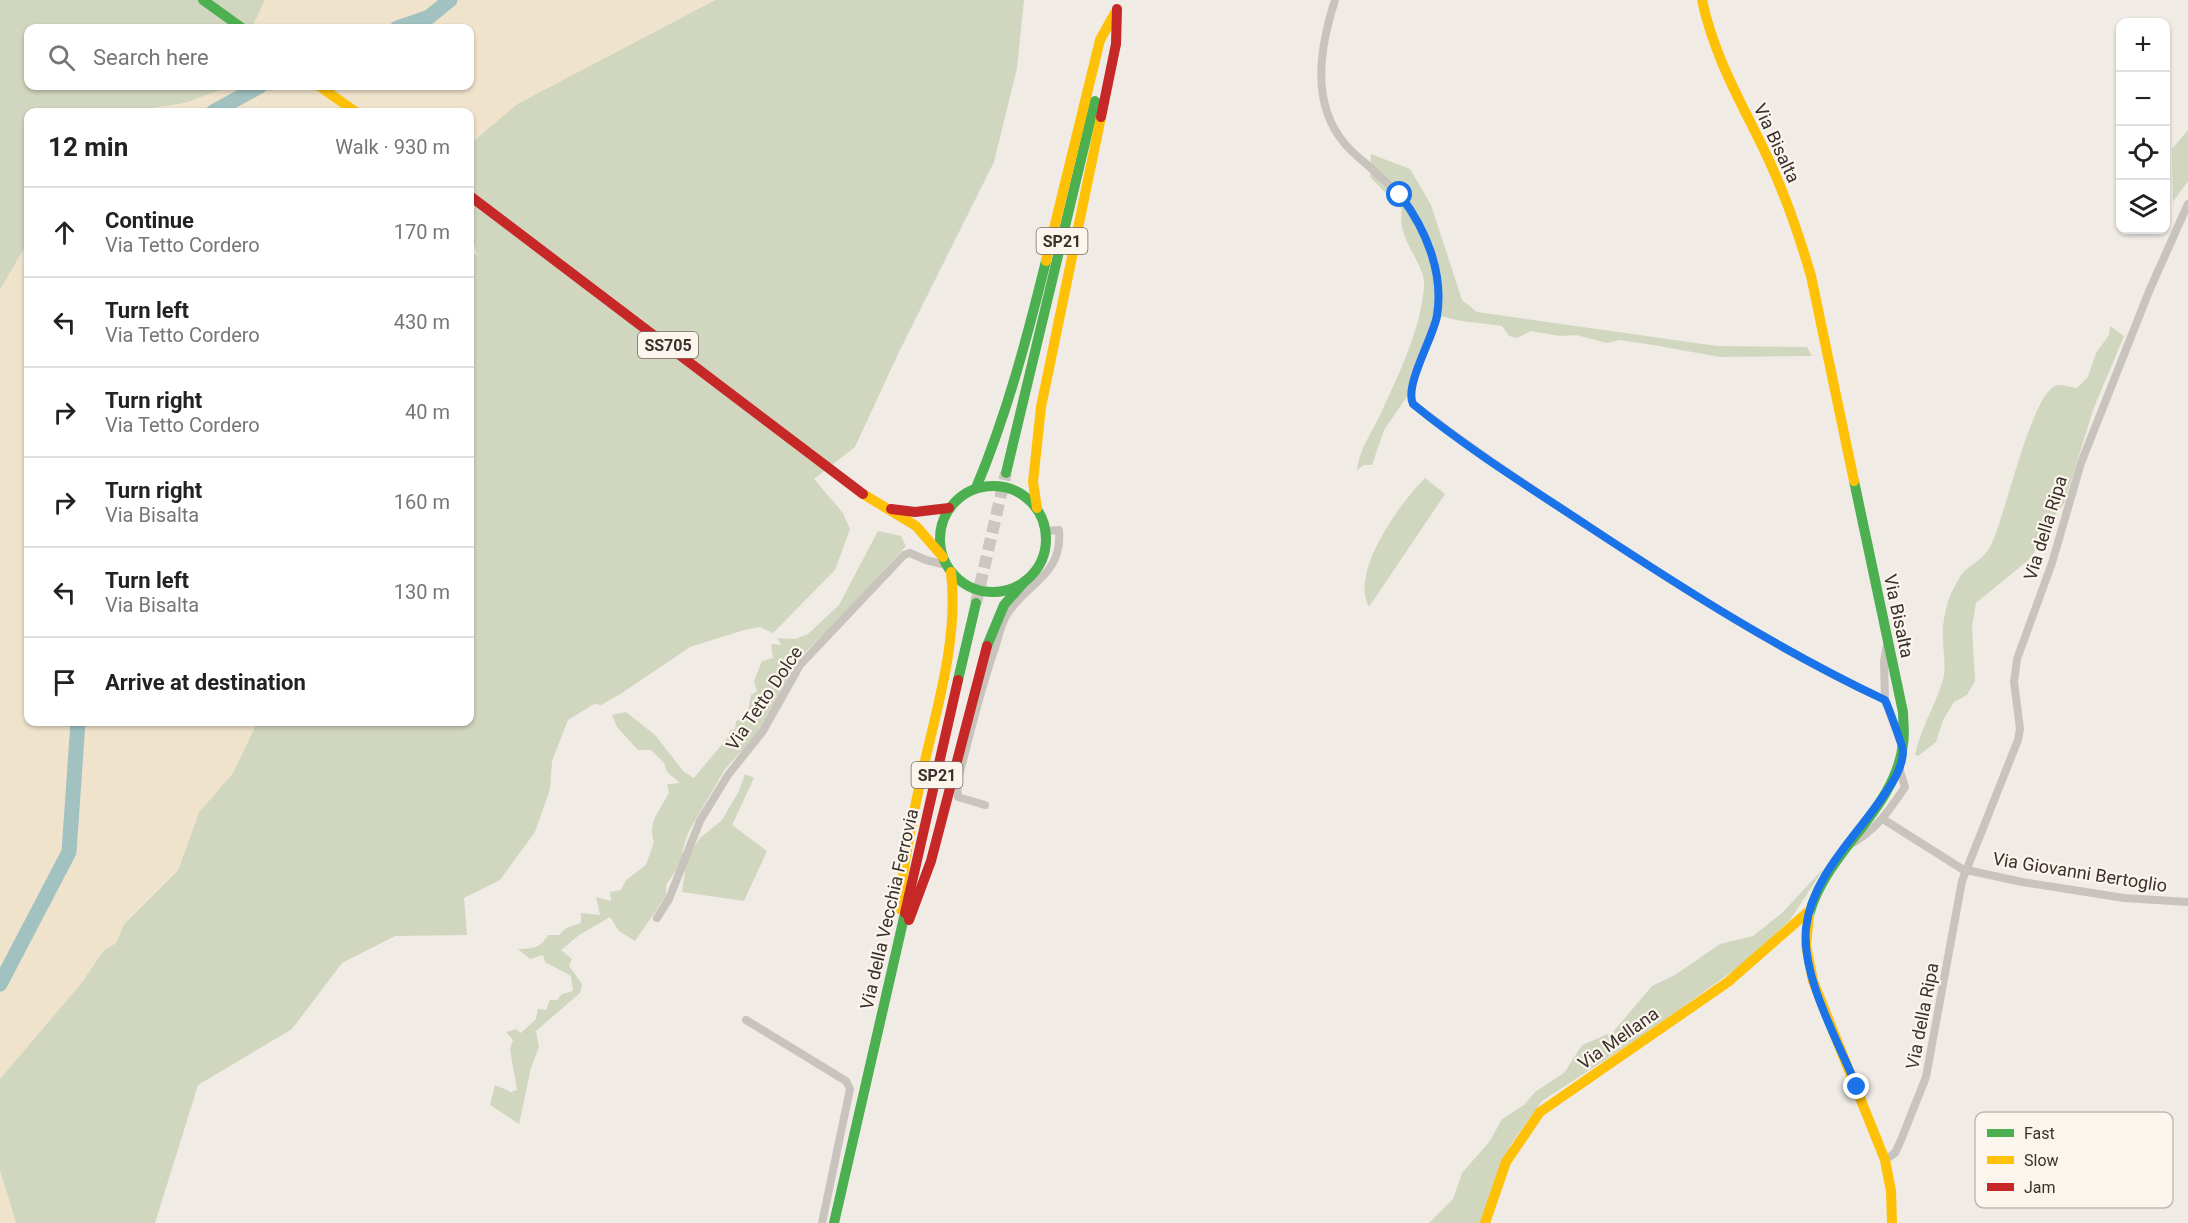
<!DOCTYPE html>
<meta charset="utf-8">
<style>
:root{--surface:#fff;--page:#f6f6f6;--text:#222;--muted:#767676;--line:#e0e0e0}
body{margin:0;font-family:Roboto,sans-serif;background:var(--page);color:var(--text)}
.controls{position:absolute;right:18px;top:18px;display:grid;overflow:hidden;border-radius:12px;box-shadow:0 2px 4px #0004}
.controls button{width:54px;height:54px;display:grid;place-items:center;padding:0;border:0;border-bottom:2px solid var(--line);background:var(--surface);color:var(--text);font:30px sans-serif}
.stop{position:absolute;width:18px;height:18px;margin:-14px;border:4px solid #1a73e8;border-radius:50%;background:#fff}
.stop.end{background:#1a73e8;border-color:#fff;box-shadow:0 2px 6px #0008}
.list{margin:0;padding:0;list-style:none}
h2{display:flex;justify-content:space-between;align-items:center;height:78px;margin:0;padding:0 24px;font-size:26px}
h2 small{font-size:20px;font-weight:400;color:var(--muted)}
.list li{display:grid;grid-template-columns:39px 1fr auto;gap:18px;align-items:center;box-sizing:border-box;height:90px;padding:0 24px;border-top:2px solid var(--line)}
.list b{display:block;font-size:22px;white-space:nowrap}
.list p{margin:0;font-size:20px;white-space:nowrap;color:var(--muted)}
.list em{font-size:20px;font-style:normal;color:var(--muted)}
.icon{flex:none;width:33px;height:33px;fill:none;stroke:currentColor;stroke-width:2;stroke-linecap:round;stroke-linejoin:round}
.map{position:relative;flex:none;width:2188px;height:1223px;overflow:hidden}
.search{position:absolute;background:var(--surface);box-shadow:0 2px 4px #0004;left:24px;top:24px;width:450px;height:66px;display:flex;align-items:center;gap:15px;box-sizing:border-box;padding:0 21px;border-radius:12px;color:var(--muted);font-size:22px}
.panel{position:absolute;background:var(--surface);box-shadow:0 2px 4px #0004;left:24px;top:108px;width:450px;height:618px;border-radius:12px}
.map>svg:first-child{display:block}
.green{fill:#d1d6bf}
.sand{fill:#efe3cc}
.lines{fill:none;stroke-linecap:round;stroke-linejoin:round}
.river{stroke:#a1c2c1;stroke-width:15}
.primary-tunnel{stroke:#ccc6c0;stroke-width:12;stroke-dasharray:12 6;stroke-linecap:butt}
.street{stroke:#c9c3be;stroke-width:8}
.fast{stroke:#4caf50;stroke-width:10}
.slow{stroke:#ffc107;stroke-width:10}
.jam{stroke:#c62828;stroke-width:10}
.route{stroke:#1a73e8;stroke-width:8}
.labels{text-anchor:middle;dominant-baseline:central;stroke-width:4.5;stroke-linejoin:round;paint-order:stroke}
.shield{fill:#fbf5ee;stroke:#756b66;stroke-width:1.5}
.shield-label{font-size:16px;font-weight:bold;fill:#3b302b}
.street-label{font-size:18px;fill:#3b302b;stroke:#fbf5ee}
.key{fill:#fbf5ee;stroke:#c1bab4;stroke-width:1.5}
.key-label{font-size:16px;fill:#3b302b}
</style>
<div class="map">
<svg width="2188" height="1223" viewBox="0 0 2188 1223">
<rect width="100%" height="100%" fill="#f0ebe5"/>
<g class="green">
<path d="M0 0H265L252 28H28V86H225L224 89 185 103 127 112H28V242L0 290Z"/>
<path d="M715 0H1024L1017 68 994 162 898 354 855 447 814 479 843 513 850 529 835 570 773 633 760 627 744 630 690 647 622 693 601 705 594 704 568 720 552 761 550 789 535 832 500 880 464 898 467 935 395 936 342 963 292 1029 198 1085 155 1223H16L0 1171V1079L82 982 104 950 116 943 124 924 178 870 199 812 233 773 257 722H470V252L477 255 470 228V144L517 104Z"/>
<path d="M2188 130V181L2173 202 2172 149Z"/>
<path d="M1371 154 1410 169 1431 205 1462 300 1477 312 1717 346 1807 347 1812 356 1720 357 1653 345 1619 340 1607 343 1576 335 1560 336 1531 331 1517 338 1509 336 1502 326C1479 322 1458 323 1436 314L1406 398 1384 430 1372 465H1364L1357 470C1359 450 1371 434 1380 415 1398 376 1421 330 1424 286 1426 263 1396 241 1402 209L1370 177Z"/>
<path d="M2110 326 2124 336 2093 410 2064 504 2044 529 2032 557 1976 603 1972 626 1975 681 1967 695 1954 702 1943 720 1936 742 1918 756 1915 755C1920 730 1934 708 1942 683 1947 668 1943 653 1943 638 1942 627 1945 612 1948 602 1949 596 1959 578 1962 574 1971 563 1982 562 1991 545 2006 515 2030 398 2055 386 2062 383 2070 388 2077 388L2088 377 2096 353 2109 335Z"/>
<path d="M1425 478 1445 494 1369 607C1349 572 1401 502 1425 478Z"/>
<path d="M878 531 901 536 906 546 828 631 800 657 757 734 725 769 688 833 682 852 690 853 700 838 722 820 739 791 745 774 754 778 732 825 767 851 744 901 682 892 685 871 677 869 666 885V896L635 941 619 931 610 917 579 935 561 950 572 959 569 966 582 984 580 993 536 1031 539 1047 531 1068 519 1124 490 1105 495 1085 511 1092 517 1090 510 1049 513 1040 506 1032 516 1029 521 1033 536 1019 538 1009 546 1010 550 1000H557L562 994 573 991 571 976 545 962 543 955 530 959 518 949C532 949 541 948 548 935H559L566 928 581 923V913L600 915 596 897 611 901 610 892 621 890 626 880 646 865 654 842C647 823 660 810 669 793L667 784 680 783 667 772 664 763 651 750H638L617 727 612 715 626 712 655 735 684 772 694 778 728 737 730 730 735 729 736 721 747 716 751 695 757 691 754 681 762 661 773 658 771 644 782 645 777 638 795 639 808 634 839 605Z"/>
<path d="M1824 868 1790 920 1748 960 1648 1032 1542 1101 1511 1144 1482 1223H1429L1453 1199 1462 1173 1490 1141 1502 1119 1524 1105 1535 1092 1564 1073 1582 1045 1613 1032 1652 986 1675 975 1720 944 1753 936 1782 913Z"/>
</g>
<g class="sand">
<path d="M265 0H715L517 104 470 144V112H127L185 103 223 89 225 86H470V28H252Z"/>
<path d="M28 242V722H257L233 773 199 812 178 870 124 924 116 943 103 950 82 982 0 1079V290Z"/>
<path d="M0 1171 16 1223H0Z"/>
</g>
<g class="lines">
<g class="river">
<path d="M397 28 429 17 450 0"/>
<path d="M213 112 260 86"/>
<path d="M0 984 69 852 78 722"/>
</g>
<path class="primary-tunnel" d="M976 603 1006 473"/>
<g class="street">
<path d="M1335 0C1320 47 1310 103 1345 144 1354 155 1365 162 1375 172 1400 193 1419 218 1430 250 1437 271 1441 295 1436 317 1432 338 1404 386 1413 404 1469 448 1529 487 1588 526 1685 590 1780 651 1885 700L1902 746"/>
<path d="M1885 700 1884 661 1887 645"/>
<path d="M985 805 958 797 957 783C969 739 979 694 994 651 998 639 1000 627 1006 616 1025 583 1063 577 1059 530L1046 531"/>
<path d="M1883 819 1962 869 2022 882 2124 898 2188 902"/>
<path d="M1847 846C1874 833 1889 811 1905 787L1899 768"/>
<path d="M657 918 669 899 700 821 728 775 763 731 800 665 904 555 910 553 926 560 946 565"/>
<path d="M746 1020 846 1081 850 1089 822 1223"/>
<path d="M1885 1160 1895 1153 1901 1140 1926 1077 1962 881 2018 740 2020 729 2014 682 2017 659 2052 563 2081 463 2150 289 2188 204"/>
</g>
<g class="fast">
<path d="M203 0 242 28"/>
<path d="M1006 473 1095 101"/>
<circle cx="993" cy="539" r="53"/>
<path d="M976 488C1007 414 1027 338 1046 261"/>
<path d="M987 646 1004 605 1025 581"/>
<path d="M958 680 976 603"/>
<path d="M1809 915C1826 851 1895 811 1903 744 1905 734 1903 722 1903 712L1854 481"/>
<path d="M834 1223 905 913"/>
</g>
<g class="slow">
<path d="M1702 0C1714 57 1742 104 1767 156 1785 194 1799 235 1811 276L1854 481"/>
<path d="M319 86 356 112"/>
<path d="M1046 261 1100 40 1115 13"/>
<path d="M863 494 916 526 943 557"/>
<path d="M1037 508 1033 482 1041 407 1101 117"/>
<path d="M899 909C904 856 915 804 927 752 941 694 958 632 951 572"/>
<path d="M1809 915 1806 945 1813 981 1885 1160 1891 1191 1892 1223"/>
<path d="M1485 1223 1506 1162 1540 1112 1728 982 1809 911"/>
</g>
<g class="jam">
<path d="M1101 117 1116 44 1117 9"/>
<path d="M470 196 863 494"/>
<path d="M891 509 915 512 949 508"/>
<path d="M905 913 958 680"/>
<path d="M909 920 931 861 987 646"/>
</g>
</g>
<g class="lines">
<path class="route" d="M1400 195C1426 229 1444 273 1437 316 1433 338 1404 386 1413 404 1468 449 1529 487 1588 526 1685 590 1781 651 1885 700 1888 706 1903 747 1903 751 1903 765 1894 781 1886 792 1858 835 1812 875 1806 928 1801 977 1839 1043 1857 1087"/>
</g>
<g class="labels">
<g class="shield">
<rect x="1036.5" y="228" width="51" height="26" rx="4.5"/>
<rect x="638" y="332" width="60" height="26" rx="4.5"/>
<rect x="911.5" y="762" width="51" height="26" rx="4.5"/>
</g>
<g class="shield-label">
<text x="1062" y="241">SP21</text>
<text x="668" y="345">SS705</text>
<text x="937" y="775">SP21</text>
</g>
<g class="street-label">
<text transform="translate(1777 143) rotate(65)">Via Bisalta</text>
<text transform="translate(2045 528) rotate(-73)">Via della Ripa</text>
<text transform="translate(1899 616) rotate(78)">Via Bisalta</text>
<text transform="translate(764 698) rotate(-56)">Via Tetto Dolce</text>
<text transform="translate(2080 872) rotate(9)">Via Giovanni Bertoglio</text>
<text transform="translate(889 909) rotate(-77)">Via della Vecchia Ferrovia</text>
<text transform="translate(1922 1016) rotate(-79)">Via della Ripa</text>
<text transform="translate(1618 1038) rotate(-35)">Via Mellana</text>
</g>
</g>
<rect x="1975" y="1112" width="198" height="96" rx="9" class="key"/>
<rect x="1987" y="1129" width="27" height="8" fill="#4caf50"/>
<rect x="1987" y="1156" width="27" height="8" fill="#ffc107"/>
<rect x="1987" y="1183" width="27" height="8" fill="#c62828"/>
<g class="key-label">
<text x="2024" y="1139">Fast</text>
<text x="2024" y="1166">Slow</text>
<text x="2024" y="1193">Jam</text>
</g>
</svg>
<div class="controls">
<button>+</button>
<button>−</button>
<button><svg class="icon" aria-label="locate" viewBox="0 0 24 24"><circle cx="12" cy="12" r="6"/><path d="M12 2v4M12 18v4M2 12h4M18 12h4"/></svg></button>
<button><svg class="icon" aria-label="layers" viewBox="0 0 24 24"><path d="M12 4l9 5-9 5-9-5zM3 14l9 5 9-5"/></svg></button>
</div>
<div class="stop" style="left:1400px;top:195px"></div>
<div class="stop end" style="left:1857px;top:1087px"></div>
<div class="search"><svg class="icon" aria-label="search" viewBox="0 0 24 24"><circle cx="10" cy="10" r="6"/><path d="M15 15l6 6"/></svg>Search here</div>
<section class="panel">
<h2>12 min<small>Walk · 930 m</small></h2>
<ul class="list">
<li><svg class="icon" aria-label="ahead" viewBox="0 0 24 24"><path d="M12 20V5M6 11l6-6 6 6"/></svg><div><b>Continue</b><p>Via Tetto Cordero</p></div><em>170 m</em></li>
<li><svg class="icon" aria-label="left" viewBox="0 0 24 24"><path d="M17 20v-9H6M10 6l-5 5 5 5"/></svg><div><b>Turn left</b><p>Via Tetto Cordero</p></div><em>430 m</em></li>
<li><svg class="icon" aria-label="right" viewBox="0 0 24 24"><path d="M7 20v-9h11M14 6l5 5-5 5"/></svg><div><b>Turn right</b><p>Via Tetto Cordero</p></div><em>40 m</em></li>
<li><svg class="icon" aria-label="right" viewBox="0 0 24 24"><path d="M7 20v-9h11M14 6l5 5-5 5"/></svg><div><b>Turn right</b><p>Via Bisalta</p></div><em>160 m</em></li>
<li><svg class="icon" aria-label="left" viewBox="0 0 24 24"><path d="M17 20v-9H6M10 6l-5 5 5 5"/></svg><div><b>Turn left</b><p>Via Bisalta</p></div><em>130 m</em></li>
<li><svg class="icon" aria-label="arrive" viewBox="0 0 24 24"><path d="M6 21V4h12l-3 4 3 4H6"/></svg><div><b>Arrive at destination</b></div></li>
</ul>
</section>
</div>
